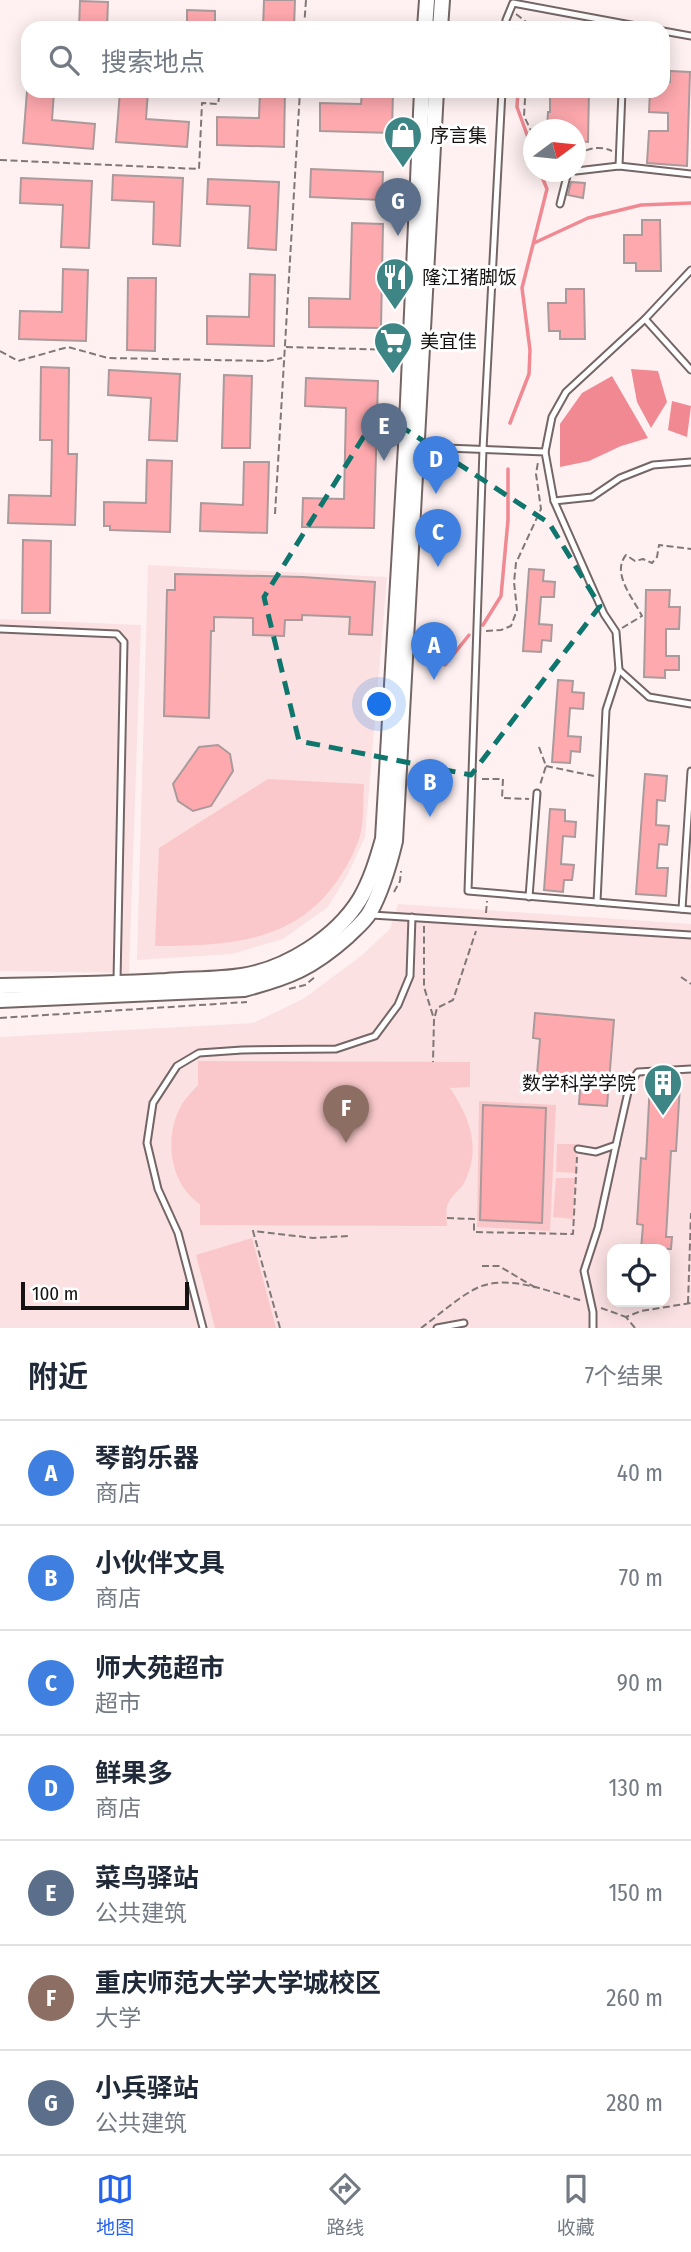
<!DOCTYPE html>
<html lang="zh">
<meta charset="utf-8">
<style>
:root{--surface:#fff;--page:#f2f2f3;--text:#1f2937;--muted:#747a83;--line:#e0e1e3;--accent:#2563eb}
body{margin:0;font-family:"Fira Sans Condensed","Noto Sans SC",sans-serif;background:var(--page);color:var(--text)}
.controls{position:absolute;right:21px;bottom:21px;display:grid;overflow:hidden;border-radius:14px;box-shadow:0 4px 18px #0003}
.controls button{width:63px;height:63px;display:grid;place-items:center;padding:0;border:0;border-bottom:2px solid var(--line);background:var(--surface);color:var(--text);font:35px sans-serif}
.compass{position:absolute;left:523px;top:119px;width:63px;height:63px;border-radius:50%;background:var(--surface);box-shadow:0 4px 18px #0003;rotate:75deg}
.scale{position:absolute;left:21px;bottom:18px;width:168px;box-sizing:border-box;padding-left:7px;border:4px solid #171212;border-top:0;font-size:19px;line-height:24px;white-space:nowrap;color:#171212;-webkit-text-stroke:5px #fff;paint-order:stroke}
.you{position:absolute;left:380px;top:705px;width:24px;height:24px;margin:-18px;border:5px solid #fff;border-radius:50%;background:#1a73e8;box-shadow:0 0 0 10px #1a73e833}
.badge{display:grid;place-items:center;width:46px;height:46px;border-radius:50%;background:var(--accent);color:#fff;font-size:23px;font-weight:700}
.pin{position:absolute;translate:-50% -58px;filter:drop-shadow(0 2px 4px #0008)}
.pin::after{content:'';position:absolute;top:37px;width:24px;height:21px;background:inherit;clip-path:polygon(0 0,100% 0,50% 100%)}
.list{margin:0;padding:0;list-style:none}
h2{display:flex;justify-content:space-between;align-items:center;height:91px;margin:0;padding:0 28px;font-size:30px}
h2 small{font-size:23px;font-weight:400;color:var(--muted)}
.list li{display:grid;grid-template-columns:46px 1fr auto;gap:21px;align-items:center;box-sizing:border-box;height:105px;padding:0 28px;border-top:2px solid var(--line)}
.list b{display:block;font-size:26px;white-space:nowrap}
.list p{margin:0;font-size:23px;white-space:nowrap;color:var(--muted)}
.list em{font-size:23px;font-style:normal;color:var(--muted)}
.icon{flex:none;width:38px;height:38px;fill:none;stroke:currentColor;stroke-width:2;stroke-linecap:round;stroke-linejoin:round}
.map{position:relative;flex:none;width:691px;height:1328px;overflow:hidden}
.search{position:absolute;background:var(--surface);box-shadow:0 4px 18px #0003;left:21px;right:21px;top:21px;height:77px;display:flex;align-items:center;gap:18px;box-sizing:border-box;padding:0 24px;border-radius:21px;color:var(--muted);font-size:26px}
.sheet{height:826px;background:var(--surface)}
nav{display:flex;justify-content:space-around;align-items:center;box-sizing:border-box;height:98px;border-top:2px solid var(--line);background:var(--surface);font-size:19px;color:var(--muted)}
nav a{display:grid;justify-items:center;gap:4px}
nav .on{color:var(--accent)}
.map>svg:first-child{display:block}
.built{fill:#fbe1e2;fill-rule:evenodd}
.green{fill:#fac8ca}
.water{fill:#f08991}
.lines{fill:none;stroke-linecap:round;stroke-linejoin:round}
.stream{stroke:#f08991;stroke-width:3.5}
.building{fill:#fea9ae;stroke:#aa9a9b;stroke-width:2}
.lane-casing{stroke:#746666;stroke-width:9}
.secondary-casing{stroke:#746666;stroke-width:18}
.path{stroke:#807777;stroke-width:2;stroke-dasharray:7 3.5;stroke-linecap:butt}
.lane{stroke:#fff;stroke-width:5}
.secondary{stroke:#fff;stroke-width:14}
.marked{fill:none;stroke:#0f766e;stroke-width:5;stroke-dasharray:14 9;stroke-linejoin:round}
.labels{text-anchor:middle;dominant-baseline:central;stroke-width:6;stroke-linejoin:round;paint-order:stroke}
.poi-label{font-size:19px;fill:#171212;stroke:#fff;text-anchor:start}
</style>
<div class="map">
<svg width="691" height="1328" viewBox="0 0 691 1328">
<rect width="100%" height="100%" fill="#fff1f2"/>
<g class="built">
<path d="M148 565 387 577 365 837 347 876 328 907 283 939 232 954 137 960Z"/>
<path d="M0 619 141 625 129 973 0 971Z"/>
<path d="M398 904 691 924V1328H0V1037L253 1023 303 999 361 956 390 929ZM612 1249H665V1302H612Z"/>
</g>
<g class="green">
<path d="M268 779 364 784C363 799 364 817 361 832 357 847 349 863 341 875 297 944 229 945 155 946L159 848Z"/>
<path d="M198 1061 470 1062V1087L450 1088C470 1118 481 1147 465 1181 461 1190 451 1195 448 1204 445 1209 447 1219 447 1226L200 1225V1204C169 1184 164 1136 181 1106 185 1098 193 1091 198 1085Z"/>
<path d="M479 1101 556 1105 550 1231 477 1227Z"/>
<path d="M557 1144H577L576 1173 556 1172Z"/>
<path d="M556 1178H575L573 1219 553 1217Z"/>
<path d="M252 1238 276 1328H215L196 1255Z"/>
</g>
<g class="water">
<path d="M631 369 658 371 667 402 651 428 637 402Z"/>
<path d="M612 376 648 438 621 446 589 461 560 467V424L582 393Z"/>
<path d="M672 401 691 406 687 437 668 430Z"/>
</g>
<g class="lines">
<g class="stream">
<path d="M518 91 517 107 534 154"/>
<path d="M534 243 588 218 641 205 691 203"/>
<path d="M510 423 529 374 530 350 522 288 547 189 540 172"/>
<path d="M483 625 501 596 508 520V469"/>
<path d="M445 665 469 635"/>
</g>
</g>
<g class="building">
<path d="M264 0H295L294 28H263Z"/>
<path d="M80 1 108 2 107 28H79Z"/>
<path d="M187 10 215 11V28H187Z"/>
<path d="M670 71 690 72 687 166 647 163 649 131H668V113L649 112 650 91H663V82H670Z"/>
<path d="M27 91H54L52 120 95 124 93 149 23 143Z"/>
<path d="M120 91H148L146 119 189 122 187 147 116 142Z"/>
<path d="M260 91H285L284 147 217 145V117L259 118Z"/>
<path d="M362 91H393L392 133 320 131V103L361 104Z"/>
<path d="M550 91H589L588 142 576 141V130H547L548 112H550Z"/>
<path d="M311 169 383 172 382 200 310 197Z"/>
<path d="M113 175 183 178 180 246 153 244 154 202 112 200Z"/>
<path d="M21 178 92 181 89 248 61 247 63 205 20 203Z"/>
<path d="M208 179 279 182 276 250 248 248 250 206 207 204Z"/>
<path d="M571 182 585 183 583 198 568 195Z"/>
<path d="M642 220H660L661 271H636V263H624V235H642Z"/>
<path d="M352 223 383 224 381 328 309 327V298L350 299Z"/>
<path d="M63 269 88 270 86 341 19 339 20 311 62 312Z"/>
<path d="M250 274 275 275 274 346 207 344V316L249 317Z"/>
<path d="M128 278H156L155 351 127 350Z"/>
<path d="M566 289H584L585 339H560V331H549L548 303H566Z"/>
<path d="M41 367 69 368 68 454H77L75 525 8 523 9 495 51 496 52 440H40Z"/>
<path d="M109 370 180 374 177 441 149 440 151 398 108 395Z"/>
<path d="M224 375 252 376 250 448H222Z"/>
<path d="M306 378 378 381 374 528 302 527 303 498 344 499 346 408 305 406Z"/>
<path d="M147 460 172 461 170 532 110 530V526H104V502L146 503Z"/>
<path d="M244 462H269L267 533 200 531 201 503 243 505Z"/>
<path d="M23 540 51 541 50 613H22Z"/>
<path d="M529 569 544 570 543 581 555 582 554 597H541L539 624 552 625 551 641 542 640 541 652 523 651Z"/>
<path d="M175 574 303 577 375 582 372 635 349 634 350 617 302 615V620H285L284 636 253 635V618L214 617V631H211L209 718 164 716 167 590H175Z"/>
<path d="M646 590H670L669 607H680L679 629H666V656H679V670H665V678L644 677Z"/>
<path d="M558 680 573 681 572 692 584 693 583 709 570 708 568 736 581 737 580 752 571 751 570 763 552 762Z"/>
<path d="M218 745 230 754 233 771 211 806 193 811 178 801 173 784 199 747Z"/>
<path d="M645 774 667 776 665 801 657 800 656 825 669 826 667 845 659 844 657 868H668L666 896 636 894Z"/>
<path d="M550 809 565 810V821L576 822 575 837 563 836 561 864 574 865 572 880H564L563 892 544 890Z"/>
<path d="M535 1013 614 1020 607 1106 579 1104 580 1089 536 1086 540 1039 533 1038Z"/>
<path d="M650 1083 680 1085 676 1151H671L666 1237H672L671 1249H641L643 1225 637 1224 641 1158 646 1159Z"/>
<path d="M483 1105 546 1108 542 1223 480 1220Z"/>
</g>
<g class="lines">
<defs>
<g id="lane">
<path d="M505 28 506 20 513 3 647 28"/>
<path d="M663 31 691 36"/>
<path d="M502 91 483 449 468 891 691 910"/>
<path d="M619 166 622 91"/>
<path d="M576 171 619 166 691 174"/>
<path d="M560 204 568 172"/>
<path d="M645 319 691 370"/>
<path d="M386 333H408"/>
<path d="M420 447 545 452 554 501 604 614 616 632 619 670 649 697 691 704"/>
<path d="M545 452 552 417 566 392 645 319 691 270"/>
<path d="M554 501 592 497 620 478 653 465 691 462"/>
<path d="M0 629 117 634 124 642 117 980"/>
<path d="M529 897 537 793"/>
<path d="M597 902 606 710 619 670"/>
<path d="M682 909 691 771"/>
<path d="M372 915 691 935"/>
<path d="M578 1149 596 1152 616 1145 630 1083 638 1072 691 1069"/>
<path d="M203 1328 178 1233 158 1189 147 1143 153 1103 177 1066 199 1053 242 1050 336 1049 375 1036 398 1005 410 976 412 917"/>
<path d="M437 1328 464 1323"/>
<path d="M593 1328V1312L584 1271 598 1228 616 1145"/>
</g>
<g id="secondary">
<path d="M425 28 427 0"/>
<path d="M440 28 442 0"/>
<path d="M0 986C56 985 111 984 166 981 191 979 217 980 242 976 286 969 336 938 360 899 371 880 377 860 383 839L406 446 422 91"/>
<path d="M0 1000 244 989C290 977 312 968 348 936 355 929 365 921 370 912 382 890 389 866 395 841L436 91"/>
</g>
</defs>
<use href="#lane" class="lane-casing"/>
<use href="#secondary" class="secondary-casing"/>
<g class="path">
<path d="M516 14 534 28"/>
<path d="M304 28 306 0"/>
<path d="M533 91 525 99 524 116 534 137"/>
<path d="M576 154C589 149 598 145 612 151"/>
<path d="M0 160 199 169 202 103 218 104 220 91"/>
<path d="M286 347 399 350"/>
<path d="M0 351 18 361 68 347 108 358 267 361 282 358"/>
<path d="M275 514 300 91"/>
<path d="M622 628 642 616C633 598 611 573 626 555L635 561 643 559 652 563 657 557 659 545 691 549"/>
<path d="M486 631 501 630 511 626 517 610 514 582 516 563 541 509 536 474 538 462"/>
<path d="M539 747 546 766 540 785"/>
<path d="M546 766 594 776"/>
<path d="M482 779H503L502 798 529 799"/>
<path d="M394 892 400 881 401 871"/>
<path d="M486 913 487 901"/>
<path d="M424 926V987L434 1019 433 1062"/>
<path d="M681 977 691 984"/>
<path d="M289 989 305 985 315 977"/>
<path d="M435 1016 437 1008 453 1000 476 931"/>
<path d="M0 1018 247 1002"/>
<path d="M447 1218 474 1219V1232L573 1234 577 1157"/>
<path d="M482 1266H499L536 1288"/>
<path d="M688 1303 691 1213"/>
<path d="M601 1308 626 1317"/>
<path d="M280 1328 253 1231 313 1238 348 1236"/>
<path d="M421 1328C439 1315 456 1299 475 1289 506 1272 552 1293 583 1301"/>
<path d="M635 1328 626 1317 641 1311 691 1303"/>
</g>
<use href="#lane" class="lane"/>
<use href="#secondary" class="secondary"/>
</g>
<path class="marked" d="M379 412 549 523 600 606 471 775 299 741 264 597Z"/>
<defs>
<symbol id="shop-pin" viewBox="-11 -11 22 30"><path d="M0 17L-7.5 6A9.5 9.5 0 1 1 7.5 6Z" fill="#3e8686" stroke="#fff"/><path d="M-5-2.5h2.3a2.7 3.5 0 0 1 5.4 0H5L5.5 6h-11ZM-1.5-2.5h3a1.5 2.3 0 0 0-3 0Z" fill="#fff"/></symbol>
<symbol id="restaurant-pin" viewBox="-11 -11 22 30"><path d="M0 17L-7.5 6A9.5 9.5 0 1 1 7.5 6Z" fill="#3e8686" stroke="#fff"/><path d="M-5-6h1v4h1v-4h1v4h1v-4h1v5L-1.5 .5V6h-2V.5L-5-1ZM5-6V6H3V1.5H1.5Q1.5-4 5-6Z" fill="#fff"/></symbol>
<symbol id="supermarket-pin" viewBox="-11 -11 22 30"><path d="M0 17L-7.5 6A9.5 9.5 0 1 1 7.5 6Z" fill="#3e8686" stroke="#fff"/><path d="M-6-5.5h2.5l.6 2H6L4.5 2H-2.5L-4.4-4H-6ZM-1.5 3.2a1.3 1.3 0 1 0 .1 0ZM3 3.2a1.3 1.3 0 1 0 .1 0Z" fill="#fff"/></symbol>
<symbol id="building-pin" viewBox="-11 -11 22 30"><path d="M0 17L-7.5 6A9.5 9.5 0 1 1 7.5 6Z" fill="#3e8686" stroke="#fff"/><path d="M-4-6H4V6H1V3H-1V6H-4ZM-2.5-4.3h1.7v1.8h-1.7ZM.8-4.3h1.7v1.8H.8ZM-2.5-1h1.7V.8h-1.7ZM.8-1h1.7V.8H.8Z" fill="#fff"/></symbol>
</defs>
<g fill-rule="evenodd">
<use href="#shop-pin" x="381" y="113" width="44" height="60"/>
<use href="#restaurant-pin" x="373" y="255" width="44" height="60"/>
<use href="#supermarket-pin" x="371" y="319" width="44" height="60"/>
<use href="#building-pin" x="641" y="1061" width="44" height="60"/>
</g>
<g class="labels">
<g class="poi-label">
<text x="430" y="135">序言集</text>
<text x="422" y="277">隆江猪脚饭</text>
<text x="420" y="341">美宜佳</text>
<text x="636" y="1083" text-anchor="end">数学科学学院</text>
</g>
</g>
</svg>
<div class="controls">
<button><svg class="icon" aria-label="locate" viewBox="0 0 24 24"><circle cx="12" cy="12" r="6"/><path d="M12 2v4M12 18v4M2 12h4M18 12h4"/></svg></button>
</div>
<svg class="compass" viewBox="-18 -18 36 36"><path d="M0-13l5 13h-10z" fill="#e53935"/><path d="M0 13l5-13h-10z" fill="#747a83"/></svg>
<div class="scale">100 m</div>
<div class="you"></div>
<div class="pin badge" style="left:434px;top:680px;background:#3f7fe0">A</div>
<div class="pin badge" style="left:430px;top:817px;background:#3f7fe0">B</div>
<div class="pin badge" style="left:438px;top:567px;background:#3f7fe0">C</div>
<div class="pin badge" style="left:436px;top:494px;background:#3f7fe0">D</div>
<div class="pin badge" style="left:384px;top:461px;background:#5c6f8a">E</div>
<div class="pin badge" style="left:346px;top:1143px;background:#8d6e63">F</div>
<div class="pin badge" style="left:398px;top:236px;background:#5c6f8a">G</div>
<div class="search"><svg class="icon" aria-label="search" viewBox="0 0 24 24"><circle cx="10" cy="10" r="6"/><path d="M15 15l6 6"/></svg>搜索地点</div>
</div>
<section class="sheet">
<h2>附近<small>7个结果</small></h2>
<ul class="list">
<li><span class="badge" style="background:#3f7fe0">A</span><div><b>琴韵乐器</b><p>商店</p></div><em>40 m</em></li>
<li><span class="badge" style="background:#3f7fe0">B</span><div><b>小伙伴文具</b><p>商店</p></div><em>70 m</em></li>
<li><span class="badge" style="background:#3f7fe0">C</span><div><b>师大苑超市</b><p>超市</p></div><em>90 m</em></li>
<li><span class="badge" style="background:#3f7fe0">D</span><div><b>鲜果多</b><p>商店</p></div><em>130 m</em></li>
<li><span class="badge" style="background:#5c6f8a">E</span><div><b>菜鸟驿站</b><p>公共建筑</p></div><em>150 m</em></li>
<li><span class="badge" style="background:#8d6e63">F</span><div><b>重庆师范大学大学城校区</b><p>大学</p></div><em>260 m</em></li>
<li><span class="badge" style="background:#5c6f8a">G</span><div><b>小兵驿站</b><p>公共建筑</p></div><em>280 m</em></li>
</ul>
</section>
<nav>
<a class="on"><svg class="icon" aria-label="map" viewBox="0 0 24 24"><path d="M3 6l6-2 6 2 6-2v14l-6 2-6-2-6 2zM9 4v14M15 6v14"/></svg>地图</a>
<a><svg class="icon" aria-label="directions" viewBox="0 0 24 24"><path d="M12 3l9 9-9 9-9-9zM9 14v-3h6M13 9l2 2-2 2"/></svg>路线</a>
<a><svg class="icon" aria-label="saved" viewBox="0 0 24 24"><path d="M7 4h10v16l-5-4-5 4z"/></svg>收藏</a>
</nav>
